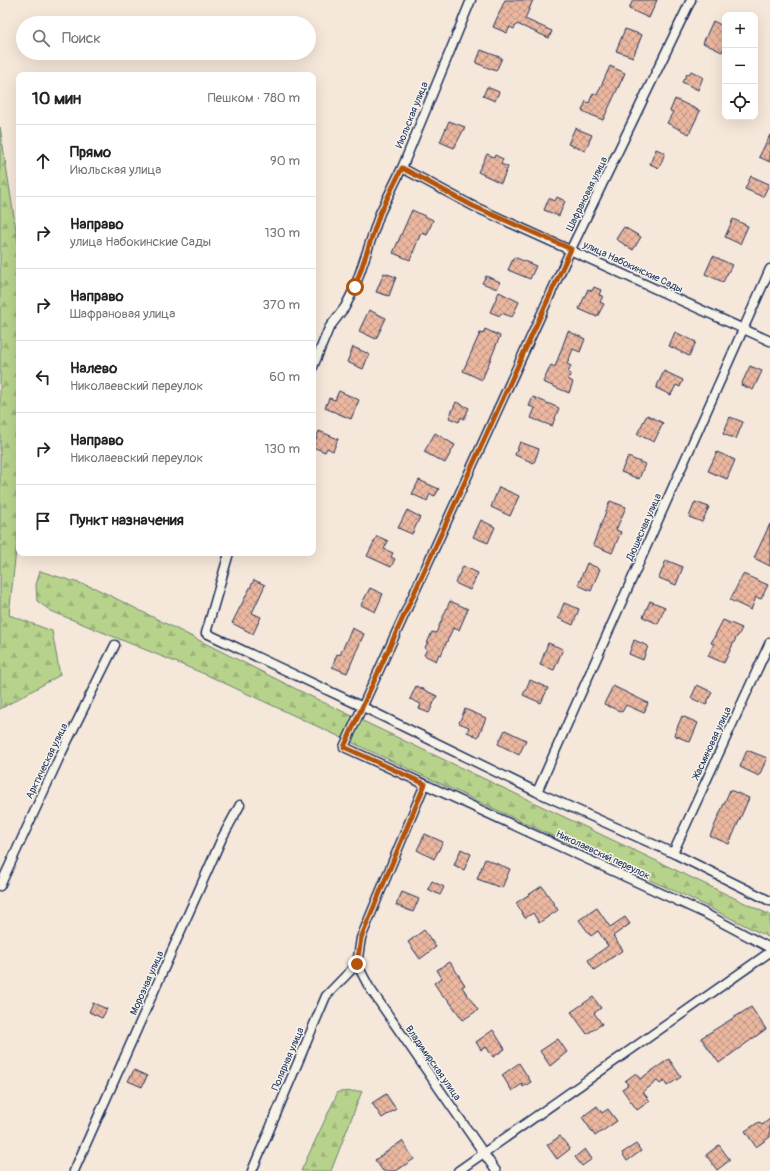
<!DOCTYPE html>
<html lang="ru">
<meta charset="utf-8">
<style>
:root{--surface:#fff;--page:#f2f2f2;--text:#222;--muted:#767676;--line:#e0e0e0}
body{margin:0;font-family:Pangolin,sans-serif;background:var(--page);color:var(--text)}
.controls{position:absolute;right:12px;top:12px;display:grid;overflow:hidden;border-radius:8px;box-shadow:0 4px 16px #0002}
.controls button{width:36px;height:36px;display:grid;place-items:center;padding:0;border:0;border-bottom:1px solid var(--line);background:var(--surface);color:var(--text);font:20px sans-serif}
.stop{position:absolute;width:12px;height:12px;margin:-9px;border:3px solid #b45309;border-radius:50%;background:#fff}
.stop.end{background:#b45309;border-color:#fff;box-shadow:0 1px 4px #0008}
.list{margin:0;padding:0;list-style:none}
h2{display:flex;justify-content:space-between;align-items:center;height:52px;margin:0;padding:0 16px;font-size:17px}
h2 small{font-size:13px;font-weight:400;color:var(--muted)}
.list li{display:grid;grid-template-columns:26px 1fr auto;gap:12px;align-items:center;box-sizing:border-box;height:72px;padding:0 16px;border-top:1px solid var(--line)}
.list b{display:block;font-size:15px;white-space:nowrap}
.list p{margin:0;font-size:13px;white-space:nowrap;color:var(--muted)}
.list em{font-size:13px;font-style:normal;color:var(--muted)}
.icon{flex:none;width:22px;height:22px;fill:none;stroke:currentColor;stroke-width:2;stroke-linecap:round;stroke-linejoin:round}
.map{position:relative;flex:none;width:770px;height:1171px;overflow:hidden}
.search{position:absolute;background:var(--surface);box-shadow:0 4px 16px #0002;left:16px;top:16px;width:300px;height:44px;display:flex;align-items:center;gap:10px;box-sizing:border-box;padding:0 14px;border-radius:22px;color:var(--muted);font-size:15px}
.panel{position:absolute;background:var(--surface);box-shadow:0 4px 16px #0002;left:16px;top:72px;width:300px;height:484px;border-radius:8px}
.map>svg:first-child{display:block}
.forest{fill:url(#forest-firs);stroke:#698174}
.building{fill:url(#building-cross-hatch);stroke:#1b2f5e}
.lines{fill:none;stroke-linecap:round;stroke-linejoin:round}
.street-casing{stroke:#1b2f5e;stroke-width:11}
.street{stroke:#f7f3e8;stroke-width:8}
.route{stroke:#b45309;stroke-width:5}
.labels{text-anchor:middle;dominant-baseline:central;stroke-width:3;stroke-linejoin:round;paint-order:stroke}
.street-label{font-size:10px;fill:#1b2f5e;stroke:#f7f3e8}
</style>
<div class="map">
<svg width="770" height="1171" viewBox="0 0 770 1171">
<defs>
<pattern id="forest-firs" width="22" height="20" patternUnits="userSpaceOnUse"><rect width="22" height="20" fill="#b7d38b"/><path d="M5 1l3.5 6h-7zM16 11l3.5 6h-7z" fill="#9db57a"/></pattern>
<pattern id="building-cross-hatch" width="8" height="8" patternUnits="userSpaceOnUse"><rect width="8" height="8" fill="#ecb79f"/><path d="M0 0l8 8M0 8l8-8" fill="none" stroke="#be9585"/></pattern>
</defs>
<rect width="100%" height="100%" fill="#f5e7d9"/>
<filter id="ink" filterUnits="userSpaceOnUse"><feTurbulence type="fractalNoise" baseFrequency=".025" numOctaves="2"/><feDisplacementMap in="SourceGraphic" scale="8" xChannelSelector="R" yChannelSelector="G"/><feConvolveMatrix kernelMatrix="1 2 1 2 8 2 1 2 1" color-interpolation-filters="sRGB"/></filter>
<g filter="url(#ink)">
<g class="forest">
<path d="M0 127 19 249V522L9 615 52 631 60 675 0 709Z"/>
<path d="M40 571 95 588 306 694 770 915V938L684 895 615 865 207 675 51 611 37 601 36 585Z"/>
<path d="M362 1091 331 1171H301L338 1092Z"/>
</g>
<g class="building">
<path d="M505 0H533L525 19 552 31 549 38 517 24 514 29 510 27 507 33 493 27Z"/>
<path d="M633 0H657L649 18 629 9Z"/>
<path d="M713 21 725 27V45L722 52 703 43Z"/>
<path d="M625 29 642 35 633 57 616 51Z"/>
<path d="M481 50 502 58 496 71 476 63Z"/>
<path d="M610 66 625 73 603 120 582 111 586 101 589 103 593 93 597 95Z"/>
<path d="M691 71 703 77 698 90 682 82 687 74 689 75Z"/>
<path d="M487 87 499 92 495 101 483 96Z"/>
<path d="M675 99 700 111 689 134 667 123 673 112 670 111Z"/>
<path d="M449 121 465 127 454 148 440 142Z"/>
<path d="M575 128 592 135 585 151 568 144Z"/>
<path d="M770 135V162L759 157Z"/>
<path d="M656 149 665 153 659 168 650 164Z"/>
<path d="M487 154 494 157 495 155 503 159 501 164 508 167 501 183 478 172Z"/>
<path d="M751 176 769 184 763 197 745 189Z"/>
<path d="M557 197 565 201 559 216 544 210 549 198 555 201Z"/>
<path d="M412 210 433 220 427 235 421 233 410 260 393 253Z"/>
<path d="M733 219 748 226 740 244 725 237Z"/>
<path d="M624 227 641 237 633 250 616 239Z"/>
<path d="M713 256 732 265 723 282 705 274Z"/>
<path d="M514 257 536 266 530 279 508 270Z"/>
<path d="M384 273 396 277 389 296 376 292Z"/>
<path d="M486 276 500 282 497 289 482 283Z"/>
<path d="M594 287 601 290 599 295 603 296 600 302 604 304 597 317 579 309 588 289 592 291Z"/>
<path d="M499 292 519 302 512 317 501 313 500 316 490 312Z"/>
<path d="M369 310 386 318 376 339 359 331Z"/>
<path d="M485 329 500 336 482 380 463 371 480 333 483 334Z"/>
<path d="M568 331 585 339 580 352 573 349 567 364 571 366 568 373 571 374 568 379 573 382 569 393 543 382 551 365 555 367Z"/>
<path d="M675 332 696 342 689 356 669 346Z"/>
<path d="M353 347 369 354 363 369 347 362Z"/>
<path d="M750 366 762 371 753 390 741 385Z"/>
<path d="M664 371 683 380 680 387 676 385 671 395 656 388Z"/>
<path d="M339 391 359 400 351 419 325 408 329 398 335 400Z"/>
<path d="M533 397 559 408 552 426 531 418 535 408 529 406Z"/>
<path d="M456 402 469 408 464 419 461 417 459 422 449 418Z"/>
<path d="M647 415 663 423 654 442 637 434Z"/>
<path d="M730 417 743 422 736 439 723 434Z"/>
<path d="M319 431 338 439 333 451 327 448 325 452 313 447Z"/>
<path d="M435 433 455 445 445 463 424 452Z"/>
<path d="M520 442 539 449 534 463 515 455Z"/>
<path d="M717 452 735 460 727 479 708 471Z"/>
<path d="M628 457 645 464 639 479 621 472Z"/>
<path d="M419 480 439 489 435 496 430 494 427 501 412 494Z"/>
<path d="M499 487 519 496 510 516 491 507Z"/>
<path d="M610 501 626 507 616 530 621 532 612 553 593 545Z"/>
<path d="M695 502 709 507 702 522 689 517Z"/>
<path d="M407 510 420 517 412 534 398 528Z"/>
<path d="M481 520 495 527 488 543 473 537Z"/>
<path d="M770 524V566L754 558Z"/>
<path d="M377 536 388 541 384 549 393 553 391 557 395 559 391 567 367 556Z"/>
<path d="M666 560 683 567 676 585 659 578Z"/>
<path d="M587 563 600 569 591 591 578 585Z"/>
<path d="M463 566 478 573 470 590 455 583Z"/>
<path d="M743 574 768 585 761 599 756 597 751 610 730 600Z"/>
<path d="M254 580 265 585 252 613 261 617 253 634 232 623Z"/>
<path d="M370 588 383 594 375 612 361 605Z"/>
<path d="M450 601 468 609 459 630 453 628 441 655 439 654 436 661 424 655 427 649 425 648 432 632 436 633Z"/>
<path d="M650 601 665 607 658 624 643 617Z"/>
<path d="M564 603 579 609 573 625 558 618Z"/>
<path d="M723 620 742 628 738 636H737L724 663 708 656 714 644 711 643Z"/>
<path d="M352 628 364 634 347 673 332 667 337 654 340 655Z"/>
<path d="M634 640 648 646 643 660 629 654Z"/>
<path d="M548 643 563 649 554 670 540 665Z"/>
<path d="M530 680 548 688 541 703 523 695Z"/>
<path d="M697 685 712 692 706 705 691 698Z"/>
<path d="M416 686 437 696 429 713 419 709 421 704 410 699Z"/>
<path d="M613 686 648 703 644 713 626 705 622 712 604 704Z"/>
<path d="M465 709 486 718 478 737 467 732 469 727 459 723Z"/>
<path d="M682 716 698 723 690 742 674 735Z"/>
<path d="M505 730 526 740 519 755 498 744Z"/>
<path d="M747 750 767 758 759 776 740 767Z"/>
<path d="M730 790 749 798 729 844 710 836Z"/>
<path d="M425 834 443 842 434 859 417 850Z"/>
<path d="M461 849 471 854 464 870 454 865Z"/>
<path d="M485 859 510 869 502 888 477 879Z"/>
<path d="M432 881 444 887 440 895 428 889Z"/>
<path d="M542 886 558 910 539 923 533 913 525 918 516 903Z"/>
<path d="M402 892 419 899 413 912 396 905Z"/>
<path d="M597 908 610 927 625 917 630 924 613 936 623 950 594 970 588 960 608 946 598 931 591 936 579 920Z"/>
<path d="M424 930 436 947 420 959 408 942Z"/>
<path d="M450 962 465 985 462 987 478 1010 463 1020 446 997 444 998 434 983 442 978 437 970Z"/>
<path d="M593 997 601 1008 594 1013 602 1024 587 1034 571 1012Z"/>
<path d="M93 1003 107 1009 102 1018 89 1012Z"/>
<path d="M751 1007 766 1029 719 1063 701 1038Z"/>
<path d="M493 1030 505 1049 493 1057 486 1047 481 1050 476 1042Z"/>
<path d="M558 1039 567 1052 550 1066 540 1051Z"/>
<path d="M669 1059 681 1077 667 1086 664 1081 660 1084 657 1081 643 1092 650 1101 637 1110 622 1089 628 1085 625 1081 636 1073 640 1079Z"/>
<path d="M519 1063 531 1082 523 1087 522 1084 512 1091 502 1075Z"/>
<path d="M134 1070 147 1076 142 1087 128 1081Z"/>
<path d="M386 1094 396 1109 382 1118 372 1103Z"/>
<path d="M597 1106 602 1113 608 1109 617 1121 595 1136 582 1117Z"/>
<path d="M770 1119V1137L756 1147 745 1131 759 1122 762 1125Z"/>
<path d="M560 1136 570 1149 557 1159 547 1145Z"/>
<path d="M402 1141 414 1159 396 1171H383L375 1160Z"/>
<path d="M636 1144 641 1151 627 1161 622 1153Z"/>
<path d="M719 1145 730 1160 717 1170 706 1155Z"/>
<path d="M585 1149 592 1159 582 1166 575 1157Z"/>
</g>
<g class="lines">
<defs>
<g id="street">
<path d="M691 0 571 249 344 747 704 913 770 948"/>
<path d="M402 168 473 206 770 341"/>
<path d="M313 367 329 328 345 307 355 287 380 213 402 168 471 0"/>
<path d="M229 553 206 633 363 707 537 792 673 853 770 901"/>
<path d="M537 792 770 269"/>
<path d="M673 853 770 642"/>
<path d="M0 886 60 756 115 645"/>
<path d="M357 964 369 987 496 1171"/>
<path d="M357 964 361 938 425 784"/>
<path d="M74 1171 222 838 240 805"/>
<path d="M252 1171 326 996 357 964"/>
<path d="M458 1171 770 952"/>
</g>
</defs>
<use href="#street" class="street-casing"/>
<use href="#street" class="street"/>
</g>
</g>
<g class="lines" filter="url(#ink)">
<path class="route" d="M355 287 380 213 402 168 473 206 571 249 344 747 425 784 361 938 357 964"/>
</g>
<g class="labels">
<g class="street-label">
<text transform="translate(412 115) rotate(-68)">Июльская улица</text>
<text transform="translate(587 194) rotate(-64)">Шафрановая улица</text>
<text transform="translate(633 267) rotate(25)">улица Набокинские Сады</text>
<text transform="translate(644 527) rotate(-66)">Дюшесная улица</text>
<text transform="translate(712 743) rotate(-65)">Жасминовая улица</text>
<text transform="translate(47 761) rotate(-64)">Арктическая улица</text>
<text transform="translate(603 855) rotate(25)">Николаевский переулок</text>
<text transform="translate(147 983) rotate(-66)">Морозная улица</text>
<text transform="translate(288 1059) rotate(-67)">Полярная улица</text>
<text transform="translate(433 1063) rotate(55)">Владимирская улица</text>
</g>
</g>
</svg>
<div class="controls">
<button>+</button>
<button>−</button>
<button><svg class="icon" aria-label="locate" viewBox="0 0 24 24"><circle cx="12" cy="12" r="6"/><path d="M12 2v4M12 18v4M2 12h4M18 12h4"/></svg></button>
</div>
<div class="stop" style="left:355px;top:287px"></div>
<div class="stop end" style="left:357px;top:964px"></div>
<div class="search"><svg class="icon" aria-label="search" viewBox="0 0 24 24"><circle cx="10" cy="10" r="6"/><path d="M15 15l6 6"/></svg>Поиск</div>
<section class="panel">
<h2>10 мин<small>Пешком · 780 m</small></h2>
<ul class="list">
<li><svg class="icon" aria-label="ahead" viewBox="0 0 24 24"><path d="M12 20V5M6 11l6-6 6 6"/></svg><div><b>Прямо</b><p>Июльская улица</p></div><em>90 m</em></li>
<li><svg class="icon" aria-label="right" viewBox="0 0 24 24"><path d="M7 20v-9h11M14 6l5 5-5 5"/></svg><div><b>Направо</b><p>улица Набокинские Сады</p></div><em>130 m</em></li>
<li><svg class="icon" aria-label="right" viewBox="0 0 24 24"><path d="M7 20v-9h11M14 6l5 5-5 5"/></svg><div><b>Направо</b><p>Шафрановая улица</p></div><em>370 m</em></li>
<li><svg class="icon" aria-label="left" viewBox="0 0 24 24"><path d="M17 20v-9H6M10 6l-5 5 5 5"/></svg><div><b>Налево</b><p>Николаевский переулок</p></div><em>60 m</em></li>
<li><svg class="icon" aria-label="right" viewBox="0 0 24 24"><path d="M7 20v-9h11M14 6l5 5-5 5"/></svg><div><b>Направо</b><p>Николаевский переулок</p></div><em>130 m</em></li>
<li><svg class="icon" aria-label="arrive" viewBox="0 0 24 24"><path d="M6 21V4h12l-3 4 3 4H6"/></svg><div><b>Пункт назначения</b></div></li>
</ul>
</section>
</div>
